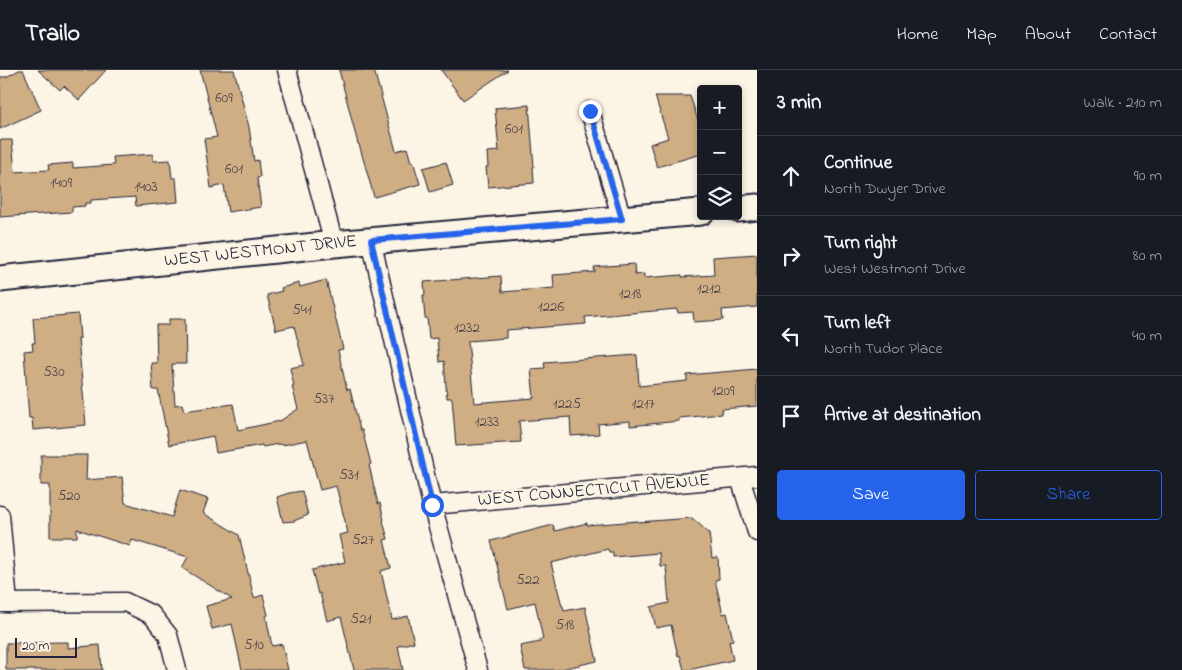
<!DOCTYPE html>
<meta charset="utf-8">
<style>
:root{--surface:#171b24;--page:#242831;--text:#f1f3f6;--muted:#9ea1a6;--line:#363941;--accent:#2563eb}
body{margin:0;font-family:"Indie Flower",sans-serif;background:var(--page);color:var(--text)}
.controls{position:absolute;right:15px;top:15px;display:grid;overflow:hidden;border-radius:5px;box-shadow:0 2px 8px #0003}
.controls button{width:45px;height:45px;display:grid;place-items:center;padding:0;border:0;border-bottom:1px solid var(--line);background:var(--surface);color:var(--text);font:25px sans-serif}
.scale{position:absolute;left:15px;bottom:12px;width:62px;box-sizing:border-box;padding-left:5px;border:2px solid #22223b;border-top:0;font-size:14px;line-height:18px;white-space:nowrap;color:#22223b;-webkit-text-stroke:4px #fcf5e5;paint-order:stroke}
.stop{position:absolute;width:15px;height:15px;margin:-11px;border:4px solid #2563eb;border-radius:50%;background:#fff}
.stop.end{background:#2563eb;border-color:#fff;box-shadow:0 1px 5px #0008}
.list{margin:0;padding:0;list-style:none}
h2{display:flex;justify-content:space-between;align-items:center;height:65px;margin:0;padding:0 20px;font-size:21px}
h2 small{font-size:16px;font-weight:400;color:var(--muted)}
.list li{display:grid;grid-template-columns:32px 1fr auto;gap:15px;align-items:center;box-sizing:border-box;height:80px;padding:0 20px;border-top:1px solid var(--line)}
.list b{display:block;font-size:19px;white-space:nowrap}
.list p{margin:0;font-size:16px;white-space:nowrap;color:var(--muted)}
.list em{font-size:16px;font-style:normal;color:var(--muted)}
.actions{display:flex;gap:10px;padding:15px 20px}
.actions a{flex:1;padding:11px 0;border:1px solid var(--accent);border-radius:5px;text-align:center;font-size:18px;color:var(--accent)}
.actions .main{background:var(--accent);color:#fff}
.icon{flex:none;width:28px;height:28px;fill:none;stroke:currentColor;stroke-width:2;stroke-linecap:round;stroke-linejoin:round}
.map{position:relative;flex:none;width:757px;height:600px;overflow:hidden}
header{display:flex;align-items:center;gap:30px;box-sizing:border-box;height:70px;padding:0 25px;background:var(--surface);border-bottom:1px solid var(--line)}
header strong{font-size:24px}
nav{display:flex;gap:28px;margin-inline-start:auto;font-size:18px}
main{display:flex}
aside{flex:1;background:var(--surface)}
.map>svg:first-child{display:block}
.building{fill:#d0ae83;stroke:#22223b}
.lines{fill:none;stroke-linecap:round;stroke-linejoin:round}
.street-casing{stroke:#22223b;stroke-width:21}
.secondary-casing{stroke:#22223b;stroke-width:29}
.street{stroke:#fcf5e5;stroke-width:18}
.secondary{stroke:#fcf5e5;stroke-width:25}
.route{stroke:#2563eb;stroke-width:6}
.labels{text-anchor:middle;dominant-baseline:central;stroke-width:4.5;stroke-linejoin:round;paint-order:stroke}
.number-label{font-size:15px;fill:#4e454d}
.street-label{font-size:18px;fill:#22223b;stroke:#fcf5e5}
</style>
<header>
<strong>Trailo</strong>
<nav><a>Home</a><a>Map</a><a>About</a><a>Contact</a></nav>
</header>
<main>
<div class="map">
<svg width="757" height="600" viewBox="0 0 757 600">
<rect width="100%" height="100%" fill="#fcf5e5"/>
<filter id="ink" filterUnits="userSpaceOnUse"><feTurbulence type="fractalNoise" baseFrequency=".02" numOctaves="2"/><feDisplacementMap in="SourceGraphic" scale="10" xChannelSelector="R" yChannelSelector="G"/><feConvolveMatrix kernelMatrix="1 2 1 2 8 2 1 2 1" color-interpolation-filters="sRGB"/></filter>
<g filter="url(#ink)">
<g class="building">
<path d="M19 0H23L41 40 0 59V7H6Z"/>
<path d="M38 0H106L79 30 64 16 60 20Z"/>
<path d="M200 0H234L249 57 254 91 258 90 260 107 257 108 261 137 228 142 224 115 211 118 204 69 217 67Z"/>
<path d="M339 0H374L396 81 407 78 411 92 413 91 420 114 374 127 359 74H358Z"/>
<path d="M441 0H508L463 30Z"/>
<path d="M655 26H690L698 50 701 49V84L657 97 650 74 668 68Z"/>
<path d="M529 35 534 97H533L534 113 488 117 486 97H488L487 82 499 81 495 38Z"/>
<path d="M0 70H12L15 102 49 100 48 95 73 93V98L114 95 113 87 153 84V91L170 90 172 108H176L178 132 136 136 135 127 91 130V133H85V136L72 137V142L0 147Z"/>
<path d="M446 92 453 115 430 122 423 98Z"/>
<path d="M757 184V237L722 240 723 250 694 252 693 242 678 243 677 239 585 247 586 254 506 260V268L468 271 474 333 534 328 531 299 545 298 544 292 637 285 639 316 687 311V305L757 299V336L722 339V344L679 348V351L630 356V351L598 354 599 364 571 366 570 347 519 351 521 372 456 376 452 328H447L444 291 439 292 437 268 429 269 427 248H425L423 225H425L424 212 501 206 502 222 554 218 553 205 595 202 594 197 634 194 635 205 644 204V208L682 205V207L714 205 713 187Z"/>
<path d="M326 210 343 279 338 280 347 320 350 319 360 360H362L371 394 369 395 378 434 380 433 384 450 383 451 388 469 384 470 391 498 381 501 392 550 408 546 414 572 398 576 403 600H354L341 547 327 551 320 523 318 524 312 500 345 492 339 465 348 463 336 416 320 420 307 370 283 375 278 374 263 377 262 375 216 383 213 366 169 375 158 320H153L151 293H157L156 255H169V249H185L186 294H172L175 335 182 334 184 341 233 334 238 360 280 351 298 339 292 316H294L290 298 304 295 294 256 276 260 267 225 282 221 281 218 299 213 300 217Z"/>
<path d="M78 244 80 269H78L86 355 33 360 32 348H29L24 281 33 280 32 273H35L33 248Z"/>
<path d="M41 385H87L86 410 122 407 125 433 172 447 180 420 208 429 203 443 239 465 254 528 263 525 268 545 266 546 272 576 282 574 288 600H242L232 554 212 559 206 536 232 529 182 498 188 487 132 470 130 476 77 459V467H50V415H41Z"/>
<path d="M302 421 308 445 294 451 283 452 277 427 289 423Z"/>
<path d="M692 448 709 463 712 488 718 487 719 509 715 510 723 544 727 543 733 570 729 571 733 590 688 600H684L680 585 678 586 671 555 656 558 651 537 669 533 666 496H660L659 483 613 487V482H609L608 479 551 493 562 536H563L564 541 585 537 597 591 557 600H525L520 576 540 572 539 570 543 569 535 532 508 539 491 471 553 455 555 461 587 453V455L638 451V452Z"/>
<path d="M68 572V578L100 575 102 600H6V573Z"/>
</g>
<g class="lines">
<defs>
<g id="street">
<path d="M287 0 334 174"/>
<path d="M590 41 622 149"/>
<path d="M371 170 432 435 478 600"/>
<path d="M740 408 757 462"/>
<path d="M432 435 757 406"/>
<path d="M0 445 8 533"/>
<path d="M0 533 125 532 152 545 168 565 177 600"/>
</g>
<g id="secondary">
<path d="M738 139 757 137"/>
<path id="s1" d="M0 209 334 174 701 142"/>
</g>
</defs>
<use href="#street" class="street-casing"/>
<use href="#secondary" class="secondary-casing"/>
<use href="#street" class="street"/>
<use href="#secondary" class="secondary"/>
</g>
</g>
<g class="lines" filter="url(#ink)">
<path class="route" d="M432 435 371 170 622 149 590 41"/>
</g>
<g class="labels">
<g class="number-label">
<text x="224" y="28">609</text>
<text x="514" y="59">601</text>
<text x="234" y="99">601</text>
<text x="61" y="113">1409</text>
<text x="146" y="117">1403</text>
<text x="709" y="219">1212</text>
<text x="630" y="224">1218</text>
<text x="551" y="237">1226</text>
<text x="302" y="240">541</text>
<text x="467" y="258">1232</text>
<text x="54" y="302">530</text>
<text x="723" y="321">1209</text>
<text x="324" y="329">537</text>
<text x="567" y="334">1225</text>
<text x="643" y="334">1217</text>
<text x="487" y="352">1233</text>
<text x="349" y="405">531</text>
<text x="69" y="426">520</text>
<text x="363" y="470">527</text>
<text x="528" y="510">522</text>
<text x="361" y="549">521</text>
<text x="565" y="555">518</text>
<text x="254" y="575">510</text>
</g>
<g class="street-label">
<text stroke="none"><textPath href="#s1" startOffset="262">WEST WESTMONT DRIVE</textPath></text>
<text transform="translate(594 421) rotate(-5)">WEST CONNECTICUT AVENUE</text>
</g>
</g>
</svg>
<div class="controls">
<button>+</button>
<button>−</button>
<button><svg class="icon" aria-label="layers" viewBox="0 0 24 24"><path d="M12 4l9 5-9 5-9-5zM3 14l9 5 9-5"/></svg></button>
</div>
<div class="scale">20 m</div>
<div class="stop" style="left:432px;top:435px"></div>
<div class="stop end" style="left:590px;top:41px"></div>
</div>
<aside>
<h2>3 min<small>Walk · 210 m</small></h2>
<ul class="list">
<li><svg class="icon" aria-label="ahead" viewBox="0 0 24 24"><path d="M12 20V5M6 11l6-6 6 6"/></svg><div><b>Continue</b><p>North Dwyer Drive</p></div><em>90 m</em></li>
<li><svg class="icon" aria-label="right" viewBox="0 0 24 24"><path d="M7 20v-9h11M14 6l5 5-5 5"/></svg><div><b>Turn right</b><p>West Westmont Drive</p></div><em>80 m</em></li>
<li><svg class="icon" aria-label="left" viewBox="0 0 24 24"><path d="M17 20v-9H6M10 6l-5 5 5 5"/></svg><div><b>Turn left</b><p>North Tudor Place</p></div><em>40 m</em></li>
<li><svg class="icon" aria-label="arrive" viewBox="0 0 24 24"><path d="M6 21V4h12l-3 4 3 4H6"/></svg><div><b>Arrive at destination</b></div></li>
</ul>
<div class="actions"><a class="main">Save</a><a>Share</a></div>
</aside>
</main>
